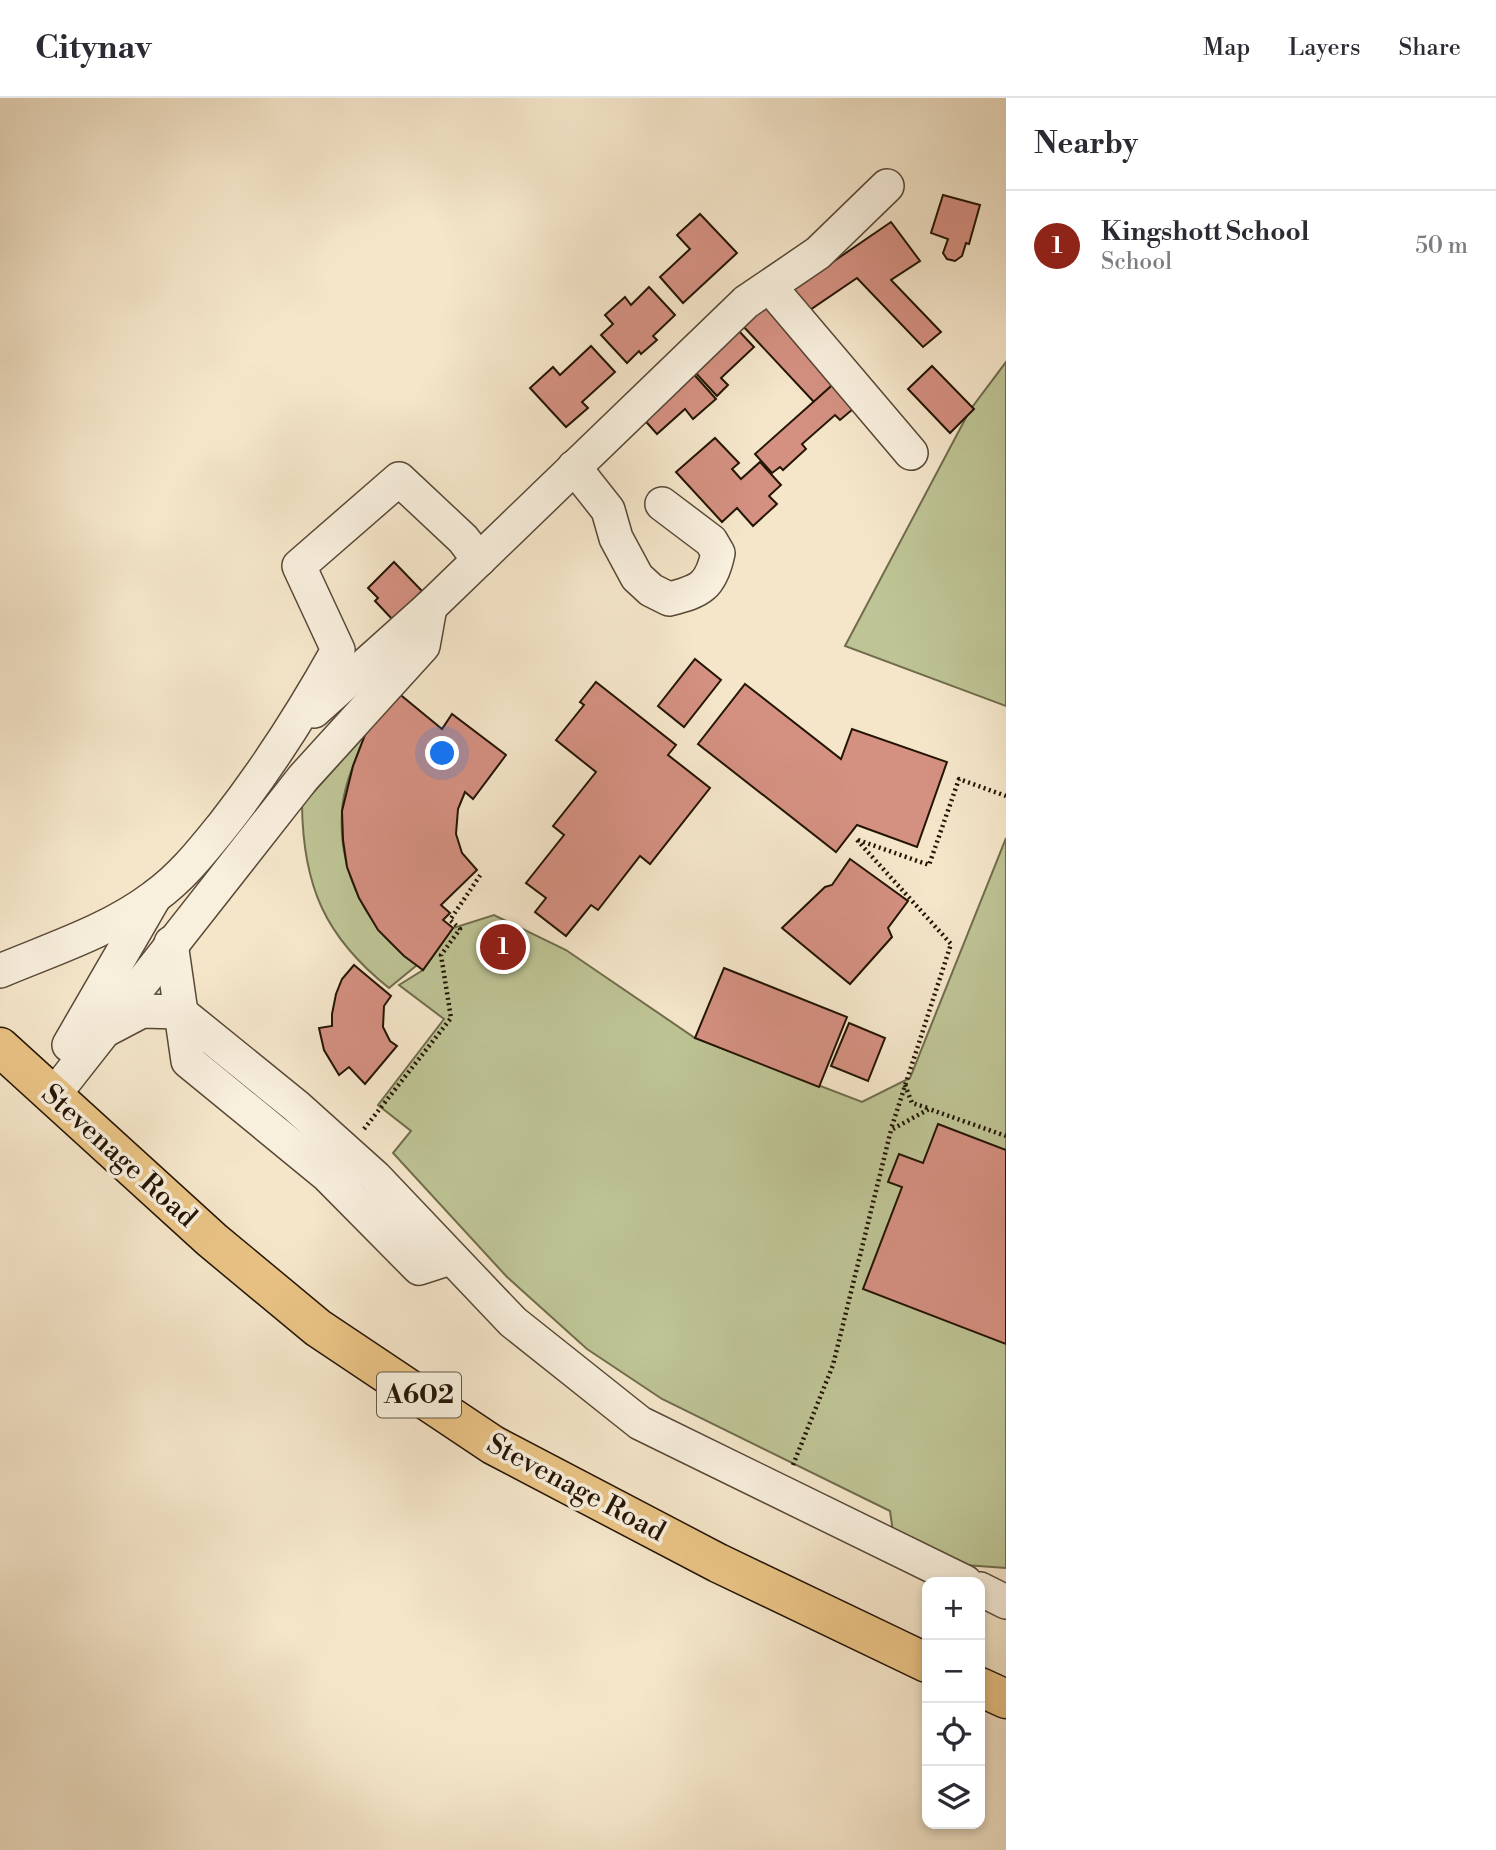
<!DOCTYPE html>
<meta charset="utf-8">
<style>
:root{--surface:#fff;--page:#f2f2f3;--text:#2b2b33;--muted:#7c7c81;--line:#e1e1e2;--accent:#8f2418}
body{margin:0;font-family:"Libre Bodoni",serif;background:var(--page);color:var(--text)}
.controls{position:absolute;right:21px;bottom:21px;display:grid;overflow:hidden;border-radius:14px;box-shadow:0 4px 10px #0003}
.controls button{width:63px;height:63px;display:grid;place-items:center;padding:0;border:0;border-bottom:2px solid var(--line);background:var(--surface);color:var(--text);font:35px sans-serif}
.you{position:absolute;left:443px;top:656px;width:24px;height:24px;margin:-18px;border:5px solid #fff;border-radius:50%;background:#1a73e8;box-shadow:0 0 0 10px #1a73e833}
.badge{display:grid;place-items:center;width:46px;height:46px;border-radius:50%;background:var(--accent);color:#fff;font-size:23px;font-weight:700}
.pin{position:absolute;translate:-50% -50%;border:4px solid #fff;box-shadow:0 2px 7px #0006}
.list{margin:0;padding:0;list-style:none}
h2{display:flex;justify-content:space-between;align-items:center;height:91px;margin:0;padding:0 28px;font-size:30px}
h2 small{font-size:23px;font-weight:400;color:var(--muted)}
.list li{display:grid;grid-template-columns:46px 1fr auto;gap:21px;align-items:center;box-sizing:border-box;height:112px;padding:0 28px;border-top:2px solid var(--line)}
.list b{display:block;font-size:26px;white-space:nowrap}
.list p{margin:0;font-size:23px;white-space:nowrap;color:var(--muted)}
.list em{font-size:23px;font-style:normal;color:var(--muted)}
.icon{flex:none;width:38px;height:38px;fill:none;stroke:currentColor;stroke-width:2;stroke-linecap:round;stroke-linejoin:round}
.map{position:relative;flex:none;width:1006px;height:1752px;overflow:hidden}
header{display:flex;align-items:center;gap:42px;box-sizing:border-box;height:98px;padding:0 35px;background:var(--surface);border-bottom:2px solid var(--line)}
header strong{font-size:33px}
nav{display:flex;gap:38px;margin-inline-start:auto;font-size:24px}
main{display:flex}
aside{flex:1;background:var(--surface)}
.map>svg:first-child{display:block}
.green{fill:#bec495;stroke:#706c4c;stroke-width:2}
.building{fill:#d49081;stroke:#231404;stroke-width:2}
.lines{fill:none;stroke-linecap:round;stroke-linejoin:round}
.minor-casing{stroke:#584836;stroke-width:36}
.major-casing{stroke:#231404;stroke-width:41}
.path{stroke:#231404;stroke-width:4.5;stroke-dasharray:2 3.5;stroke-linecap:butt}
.minor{stroke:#f8efdd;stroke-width:33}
.major{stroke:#eac385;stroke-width:38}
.labels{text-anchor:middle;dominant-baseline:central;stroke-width:7;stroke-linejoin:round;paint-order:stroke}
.shield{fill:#f8efdd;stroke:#635645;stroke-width:2}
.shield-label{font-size:26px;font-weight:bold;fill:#231404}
.street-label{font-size:28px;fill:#231404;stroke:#f8efdd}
</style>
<header>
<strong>Citynav</strong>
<nav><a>Map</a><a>Layers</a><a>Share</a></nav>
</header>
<main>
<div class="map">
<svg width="1006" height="1752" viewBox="0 0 1006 1752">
<rect width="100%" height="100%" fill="#f5e6ca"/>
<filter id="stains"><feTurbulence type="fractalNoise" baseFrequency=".00286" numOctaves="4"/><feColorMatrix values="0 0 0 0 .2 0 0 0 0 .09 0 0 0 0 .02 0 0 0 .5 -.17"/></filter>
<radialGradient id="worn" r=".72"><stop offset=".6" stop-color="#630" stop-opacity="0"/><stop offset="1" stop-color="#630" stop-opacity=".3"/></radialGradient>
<g class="green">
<path d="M1006 264V608L845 548 970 312Z"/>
<path d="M365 637C356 661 343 688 342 714 338 775 368 833 417 867L389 890C325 839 303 788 302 707Z"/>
<path d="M1006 740V1470L965 1467 893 1434 890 1413 662 1301 587 1251 507 1179 393 1055 411 1033 378 1007 444 921 399 887 423 872 453 830 494 817 566 852 695 940 862 1004 910 980Z"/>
</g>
<g class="building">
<path d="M943 97 980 107 969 146 966 145 962 158 955 163 947 161 943 155 948 141 931 135Z"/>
<path d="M700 116 737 155 683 205 660 179 690 151 677 137Z"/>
<path d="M891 124 920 163 891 182 941 234 923 249 857 180 801 218 786 196Z"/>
<path d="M649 189 675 217 653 238 657 242 641 256 639 253 627 265 601 237 613 226 605 217 625 199 631 207Z"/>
<path d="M766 205 838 282 814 304 742 227Z"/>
<path d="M737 231 754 249 721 280 728 287 717 298 693 272Z"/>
<path d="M591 248 615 274 582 304 588 310 566 329 530 290 553 269 560 277Z"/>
<path d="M932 268 974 311 950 335 908 291Z"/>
<path d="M690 272 716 301 693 321 685 311 657 336 640 317Z"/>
<path d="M838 282 859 306 840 322 835 317 802 346 806 351 783 372 780 369 772 375 755 356Z"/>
<path d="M715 340 739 365 732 371 741 381 760 364 781 387 769 398 777 406 753 428 737 410 722 424 676 374Z"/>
<path d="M394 464 422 493 393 522 375 503 378 500 368 490Z"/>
<path d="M695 561 721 582 684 629 658 608Z"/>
<path d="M596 584 676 647 668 657 710 690 650 766 640 758 598 812 591 807 566 838 535 814 546 800 526 785 564 737 553 728 596 674 556 642 584 607 580 604Z"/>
<path d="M745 586 841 661 852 631 947 664 917 749 857 727 836 754 698 646Z"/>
<path d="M397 594 442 631 452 616 506 657 473 701 465 694 458 711 456 736 462 755 477 772 441 807 450 815 443 822 453 830 423 872 404 858 378 832 359 800 347 769 343 742 342 713 353 668 365 637Z"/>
<path d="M850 761 908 803 888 830 892 839 850 886 782 830 825 789 832 787Z"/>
<path d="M354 867 391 898 384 908 383 929 390 943 397 948 365 986 349 969 339 977 324 952 319 930 332 928V916L336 896 342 881Z"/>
<path d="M724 870 847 919 819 989 695 940Z"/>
<path d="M849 925 885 940 868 983 831 968Z"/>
<path d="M938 1026 1006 1052V1246L863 1191 902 1089 888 1084 899 1056 923 1065Z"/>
</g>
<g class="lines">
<defs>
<g id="minor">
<path d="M770 189 911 355"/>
<path d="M574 369 608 412 616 440 637 479 651 492 669 501C701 493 711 488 718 455L711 443 662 406"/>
<path d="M314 613 430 509 746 204 818 155 887 88"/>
<path d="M171 845 188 963 327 1077 419 1170 450 1160"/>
<path d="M0 873C52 851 109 833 154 799 182 779 203 752 224 726 267 671 304 613 338 552L299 468 399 381 463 441 479 462"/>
<path d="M104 933 142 913 180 914 296 1008 375 1079 513 1224 640 1325 965 1484"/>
<path d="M69 947 154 800"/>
<path d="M53 998 303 680 423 548 430 509"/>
<path d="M980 1491 1006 1504"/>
</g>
<g id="major">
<path d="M0 949 212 1142 318 1230 493 1347 718 1465 927 1565"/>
<path d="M980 1589 1006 1601"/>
</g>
</defs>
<use href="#minor" class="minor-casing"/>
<use href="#major" class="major-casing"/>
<g class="path">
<path d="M857 742 951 846 891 1031"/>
<path d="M858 742 929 767 959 681 1006 698"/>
<path d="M905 987 912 1005 928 1010"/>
<path d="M364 1031 451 920 441 857 460 831 450 822 481 776"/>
<path d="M793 1367 833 1267 891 1032 929 1011 1006 1038"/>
</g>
<use href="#minor" class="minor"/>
<use href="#major" class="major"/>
</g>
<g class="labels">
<rect class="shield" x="377" y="1274.5" width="84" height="45" rx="5"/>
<g class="shield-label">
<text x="419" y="1297">A602</text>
</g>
<g class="street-label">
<text transform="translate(119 1058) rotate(42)">Stevenage Road</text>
<text transform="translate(576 1390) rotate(28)">Stevenage Road</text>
</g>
</g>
<rect width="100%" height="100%" filter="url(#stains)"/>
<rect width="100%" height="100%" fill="url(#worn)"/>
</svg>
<div class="controls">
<button>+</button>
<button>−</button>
<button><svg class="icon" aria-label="locate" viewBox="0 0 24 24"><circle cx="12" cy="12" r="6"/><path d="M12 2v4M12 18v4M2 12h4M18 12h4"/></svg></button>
<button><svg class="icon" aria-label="layers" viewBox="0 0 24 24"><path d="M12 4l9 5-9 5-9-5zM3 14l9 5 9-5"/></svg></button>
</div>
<div class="you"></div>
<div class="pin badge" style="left:503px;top:849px">1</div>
</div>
<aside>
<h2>Nearby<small></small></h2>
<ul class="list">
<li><span class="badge">1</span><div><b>Kingshott School</b><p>School</p></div><em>50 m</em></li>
</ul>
</aside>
</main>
